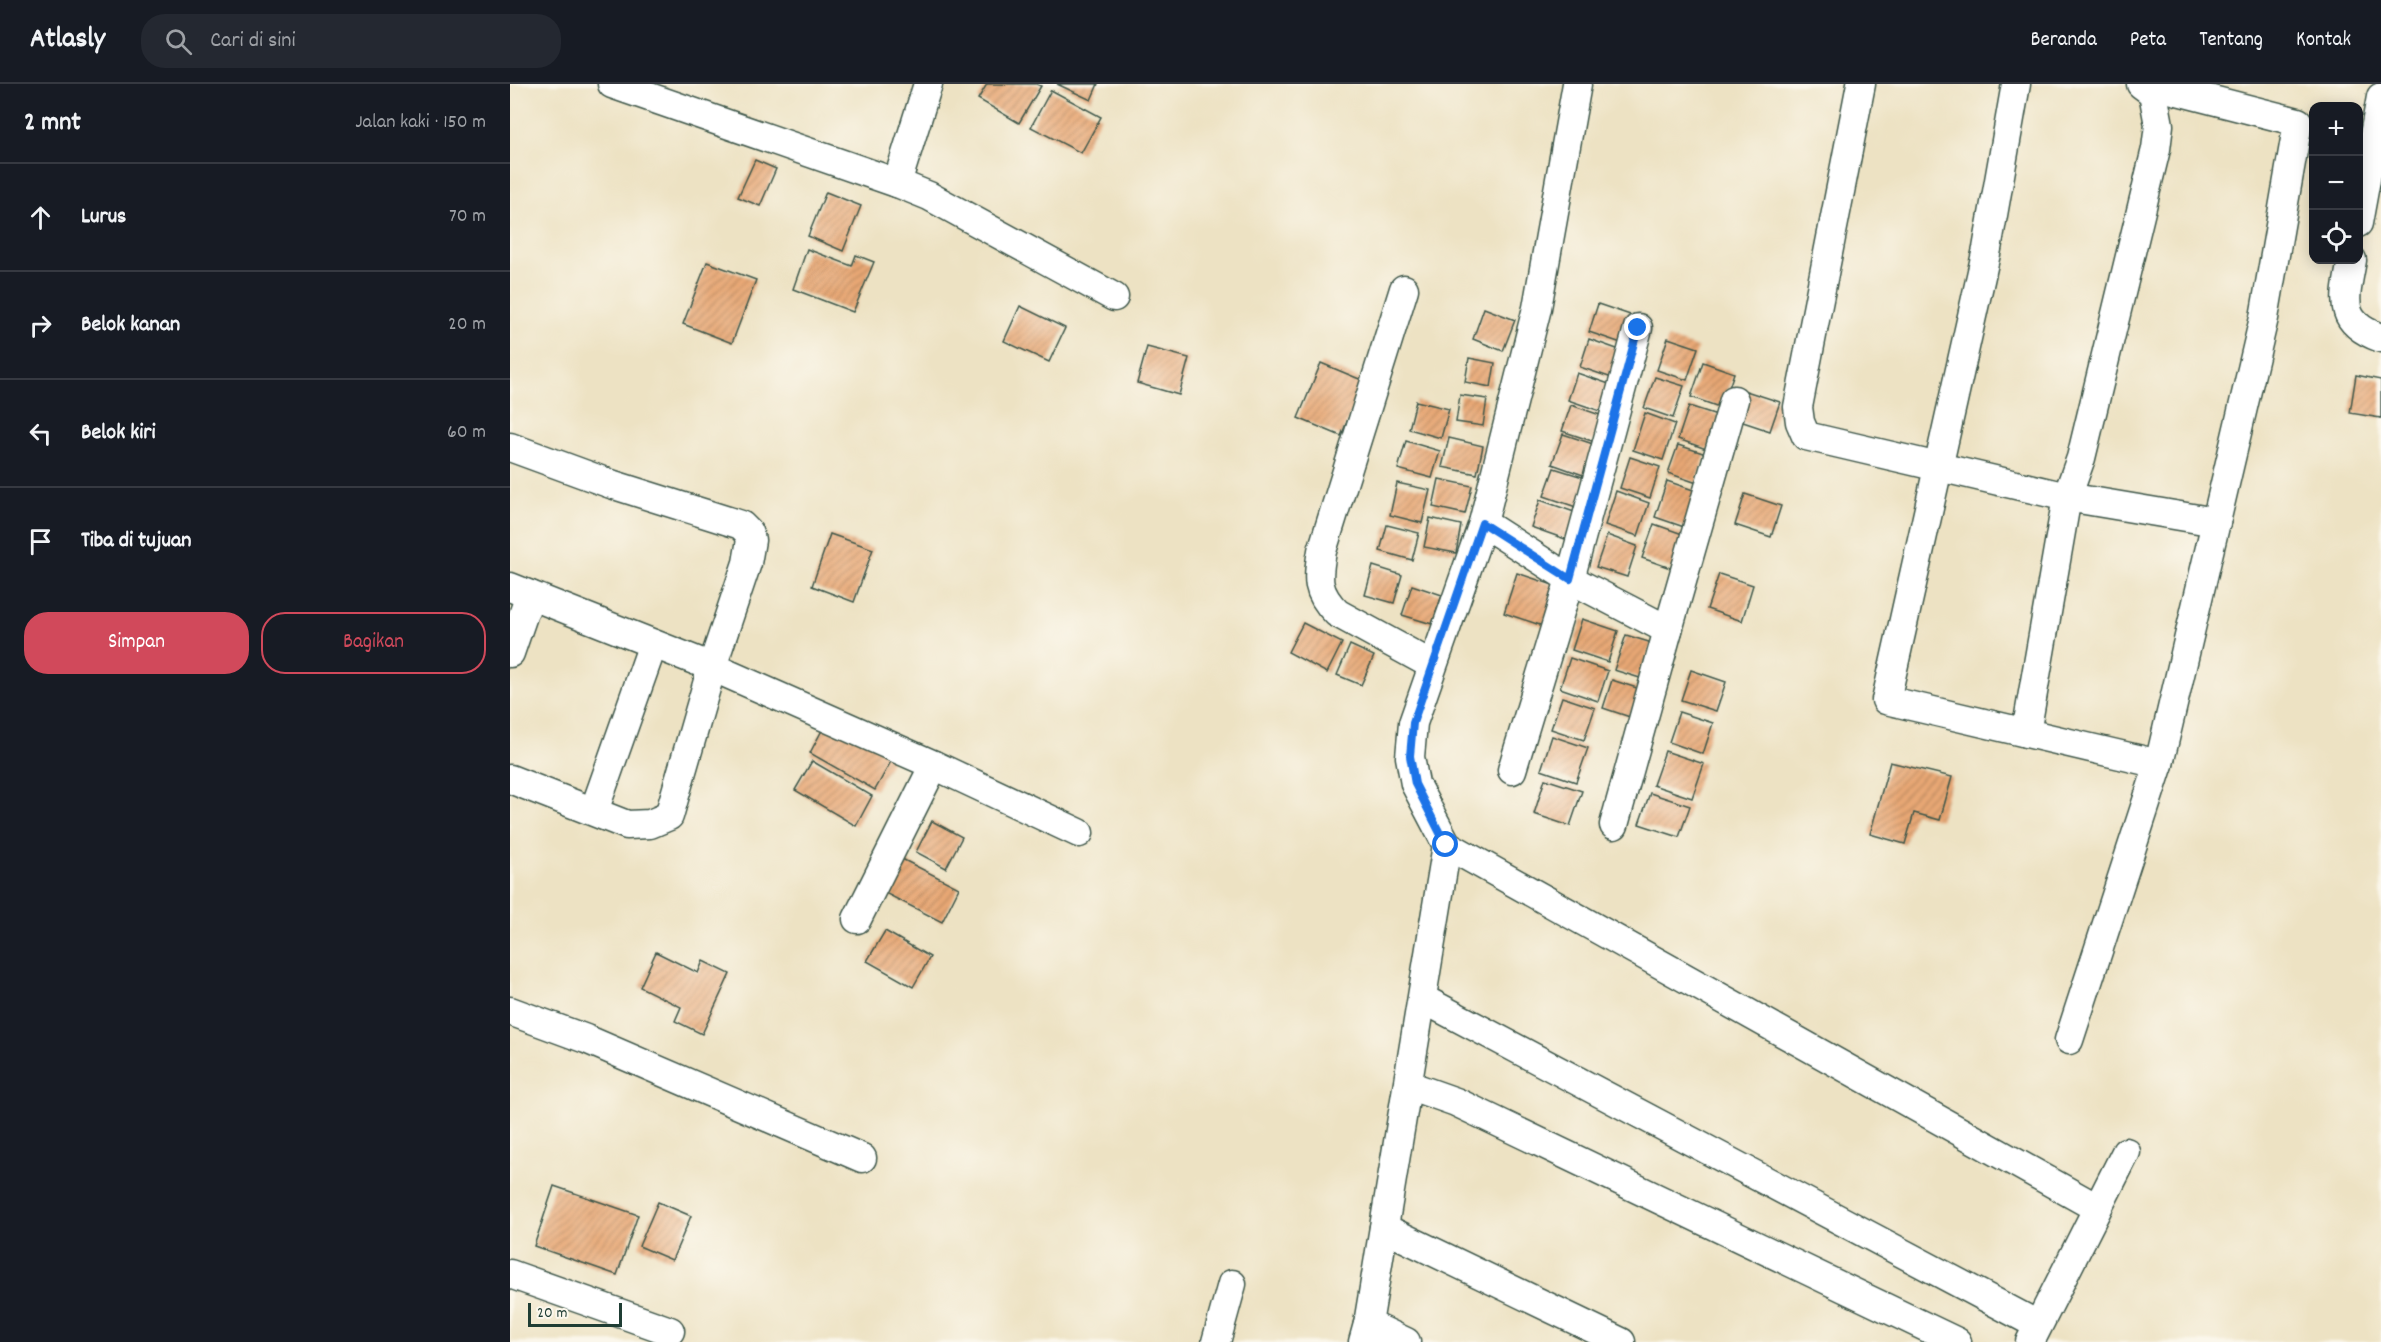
<!DOCTYPE html>
<html lang="id">
<meta charset="utf-8">
<style>
:root{--surface:#171b24;--page:#242831;--text:#f1f3f6;--muted:#9ea1a6;--line:#363941;--accent:#d1495b}
body{margin:0;font-family:Dekko,sans-serif;background:var(--page);color:var(--text)}
.controls{position:absolute;right:18px;top:18px;display:grid;overflow:hidden;border-radius:12px;box-shadow:0 3px 15px #0003}
.controls button{width:54px;height:54px;display:grid;place-items:center;padding:0;border:0;border-bottom:2px solid var(--line);background:var(--surface);color:var(--text);font:30px sans-serif}
.scale{position:absolute;left:18px;bottom:15px;width:94px;box-sizing:border-box;padding-left:6px;border:3px solid #1f3d34;border-top:0;font-size:16px;line-height:21px;white-space:nowrap;color:#1f3d34;-webkit-text-stroke:4px #fbf7ec;paint-order:stroke}
.stop{position:absolute;width:18px;height:18px;margin:-14px;border:4px solid #1a73e8;border-radius:50%;background:#fff}
.stop.end{background:#1a73e8;border-color:#fff;box-shadow:0 2px 6px #0008}
.list{margin:0;padding:0;list-style:none}
h2{display:flex;justify-content:space-between;align-items:center;height:78px;margin:0;padding:0 24px;font-size:26px}
h2 small{font-size:20px;font-weight:400;color:var(--muted)}
.list li{display:grid;grid-template-columns:39px 1fr auto;gap:18px;align-items:center;box-sizing:border-box;height:108px;padding:0 24px;border-top:2px solid var(--line)}
.list b{display:block;font-size:22px;white-space:nowrap}
.list em{font-size:20px;font-style:normal;color:var(--muted)}
.actions{display:flex;gap:12px;padding:18px 24px}
.actions a{flex:1;padding:14px 0;border:2px solid var(--accent);border-radius:24px;text-align:center;font-size:21px;color:var(--accent)}
.actions .main{background:var(--accent);color:#fff}
.icon{flex:none;width:33px;height:33px;fill:none;stroke:currentColor;stroke-width:2;stroke-linecap:round;stroke-linejoin:round}
.map{position:relative;flex:none;width:1871px;height:1258px;overflow:hidden}
header{display:flex;align-items:center;gap:36px;box-sizing:border-box;height:84px;padding:0 30px;background:var(--surface);border-bottom:2px solid var(--line)}
header strong{font-size:28px}
nav{display:flex;gap:33px;margin-inline-start:auto;font-size:21px}
.search{width:420px;height:54px;background:var(--page);display:flex;align-items:center;gap:15px;box-sizing:border-box;padding:0 21px;border-radius:24px;color:var(--muted);font-size:22px}
main{display:flex}
aside{flex:1;background:var(--surface)}
.map>svg:first-child{display:block}
.building{fill:url(#building-hatch)}
.lines{fill:none;stroke-linecap:round;stroke-linejoin:round}
.minor-casing{stroke:#3e5649;stroke-width:31}
.minor{stroke:#fff;stroke-width:28}
.route{stroke:#1a73e8;stroke-width:8}
</style>
<header>
<strong>Atlasly</strong>
<div class="search"><svg class="icon" aria-label="search" viewBox="0 0 24 24"><circle cx="10" cy="10" r="6"/><path d="M15 15l6 6"/></svg>Cari di sini</div>
<nav><a>Beranda</a><a>Peta</a><a>Tentang</a><a>Kontak</a></nav>
</header>
<main>
<aside>
<h2>2 mnt<small>Jalan kaki · 150 m</small></h2>
<ul class="list">
<li><svg class="icon" aria-label="ahead" viewBox="0 0 24 24"><path d="M12 20V5M6 11l6-6 6 6"/></svg><div><b>Lurus</b></div><em>70 m</em></li>
<li><svg class="icon" aria-label="right" viewBox="0 0 24 24"><path d="M7 20v-9h11M14 6l5 5-5 5"/></svg><div><b>Belok kanan</b></div><em>20 m</em></li>
<li><svg class="icon" aria-label="left" viewBox="0 0 24 24"><path d="M17 20v-9H6M10 6l-5 5 5 5"/></svg><div><b>Belok kiri</b></div><em>60 m</em></li>
<li><svg class="icon" aria-label="arrive" viewBox="0 0 24 24"><path d="M6 21V4h12l-3 4 3 4H6"/></svg><div><b>Tiba di tujuan</b></div></li>
</ul>
<div class="actions"><a class="main">Simpan</a><a>Bagikan</a></div>
</aside>
<div class="map">
<svg width="1871" height="1258" viewBox="0 0 1871 1258">
<defs>
<pattern id="building-hatch" width="6" height="6" patternUnits="userSpaceOnUse" patternTransform="scale(1.5)"><rect width="6" height="6" fill="#e8a774"/><path d="M-1 1l2-2M0 6l6-6M5 7l2-2" fill="none" stroke="#bb8960"/></pattern>
</defs>
<rect width="100%" height="100%" fill="#fbf7ec"/>
<filter id="ink" filterUnits="userSpaceOnUse"><feTurbulence type="fractalNoise" baseFrequency=".0167" numOctaves="2"/><feDisplacementMap in="SourceGraphic" scale="12" xChannelSelector="R" yChannelSelector="G"/><feConvolveMatrix kernelMatrix="1 2 1 2 8 2 1 2 1" color-interpolation-filters="sRGB"/></filter>
<filter id="wash" filterUnits="userSpaceOnUse"><feTurbulence type="fractalNoise" baseFrequency=".008" numOctaves="4" result="noise"/><feDisplacementMap in="SourceGraphic" scale="24" xChannelSelector="R" yChannelSelector="G"/><feGaussianBlur stdDeviation="1.35" result="paint"/><feColorMatrix in="noise" values="0 0 0 0 0 0 0 0 0 0 0 0 0 0 0 0 0 1.4 0 .05"/><feComposite in="paint" operator="in"/></filter>
<g filter="url(#wash)">
<rect width="100%" height="100%" fill="#ede2c3"/>
<g id="blocks">
<g class="building">
<path d="M477 0H526L531 2 509 39 468 15Z"/>
<path d="M547 0H588L581 16Z"/>
<path d="M541 6 591 33 571 69 521 43Z"/>
<path d="M245 76 266 85 250 122 228 113Z"/>
<path d="M316 108 351 122 333 167 298 152Z"/>
<path d="M297 165 342 182 346 171 364 178 343 228 283 205Z"/>
<path d="M197 178 246 196 222 259 173 240Z"/>
<path d="M1088 220 1129 234 1120 262 1079 248Z"/>
<path d="M510 222 555 244 539 278 494 257Z"/>
<path d="M974 224 1005 236 993 267 963 255Z"/>
<path d="M1158 254 1188 264 1177 296 1147 286Z"/>
<path d="M1079 255 1118 269 1108 296 1070 283Z"/>
<path d="M637 263 679 274 669 311 627 299Z"/>
<path d="M959 274 985 279 981 303 955 298Z"/>
<path d="M1193 278 1224 289 1212 324 1181 313Z"/>
<path d="M811 279 854 297 831 352 788 334Z"/>
<path d="M1067 289 1105 302 1096 329 1058 316Z"/>
<path d="M1846 291 1871 296V334L1840 329Z"/>
<path d="M1145 293 1174 302 1163 334 1134 324Z"/>
<path d="M1236 307 1270 318 1260 347 1227 336Z"/>
<path d="M950 311 977 315 973 342 946 338Z"/>
<path d="M906 317 939 325 931 354 899 345Z"/>
<path d="M1061 321 1093 332 1085 358 1052 347Z"/>
<path d="M1179 322 1210 332 1199 366 1168 355Z"/>
<path d="M1135 329 1165 340 1153 376 1123 366Z"/>
<path d="M1053 350 1086 361 1076 392 1042 380Z"/>
<path d="M939 354 973 362 967 390 932 383Z"/>
<path d="M896 357 930 367 922 394 888 385Z"/>
<path d="M1168 361 1196 370 1187 399 1158 389Z"/>
<path d="M1120 373 1150 383 1140 414 1110 404Z"/>
<path d="M1044 384 1079 395 1069 424 1034 412Z"/>
<path d="M929 395 962 402 955 430 923 423Z"/>
<path d="M1157 397 1189 408 1177 444 1145 433Z"/>
<path d="M887 399 920 406 912 439 880 431Z"/>
<path d="M1106 407 1139 419 1128 452 1095 441Z"/>
<path d="M1235 410 1271 422 1261 453 1225 441Z"/>
<path d="M1030 416 1067 429 1058 456 1021 443Z"/>
<path d="M920 434 951 441 946 469 914 463Z"/>
<path d="M1144 440 1178 452 1166 486 1132 474Z"/>
<path d="M877 441 909 449 902 476 870 467Z"/>
<path d="M320 450 363 465 344 518 302 502Z"/>
<path d="M1097 451 1127 462 1117 493 1086 483Z"/>
<path d="M863 482 892 491 884 519 855 511Z"/>
<path d="M1007 489 1049 503 1036 543 994 529Z"/>
<path d="M1209 490 1243 501 1232 537 1197 525Z"/>
<path d="M902 501 932 511 922 540 892 531Z"/>
<path d="M1072 535 1108 547 1098 578 1062 566Z"/>
<path d="M793 539 832 559 817 589 778 568Z"/>
<path d="M1116 551 1142 559 1130 594 1104 586Z"/>
<path d="M840 561 864 572 851 601 827 591Z"/>
<path d="M1060 574 1098 587 1088 617 1050 604Z"/>
<path d="M1181 586 1216 598 1206 627 1171 616Z"/>
<path d="M1102 596 1130 605 1120 633 1093 624Z"/>
<path d="M1052 613 1085 624 1074 656 1041 645Z"/>
<path d="M1169 628 1203 639 1193 670 1159 658Z"/>
<path d="M318 635 384 672 365 706 300 669Z"/>
<path d="M1042 652 1078 664 1066 698 1031 686Z"/>
<path d="M1155 667 1194 680 1182 714 1143 701Z"/>
<path d="M302 677 362 712 346 742 285 706Z"/>
<path d="M1380 678 1442 693 1430 736 1404 729 1395 760 1360 750Z"/>
<path d="M1035 695 1072 707 1060 742 1024 730Z"/>
<path d="M1140 709 1180 722 1169 753 1129 740Z"/>
<path d="M422 737 452 753 436 784 406 768Z"/>
<path d="M392 775 449 804 432 838 375 809Z"/>
<path d="M375 847 420 873 403 903 357 877Z"/>
<path d="M146 868 188 889 193 877 220 890 192 950 165 937 171 923 130 903Z"/>
<path d="M44 1102 128 1131 107 1191 24 1162Z"/>
<path d="M148 1118 181 1132 162 1176 129 1162Z"/>
</g>
</g>
</g>
<g filter="url(#ink)">
<use href="#blocks" fill-opacity="0" stroke="#3e5649" stroke-width="1.5"/>
<g class="lines">
<defs>
<g id="minor">
<path d="M102 0 387 99 418 0"/>
<path d="M1351 0 1288 323 1290 338 1296 352 1557 413 1571 374 1646 65 1649 41 1643 9 1631 0"/>
<path d="M1506 0 1477 165 1376 616 1649 680 1754 234 1788 38 1640 0"/>
<path d="M387 99 419 112 604 213"/>
<path d="M1848 139 1871 13"/>
<path d="M1842 176C1835 216 1826 238 1871 254"/>
<path d="M894 205 812 467C807 495 806 508 827 529L922 581"/>
<path d="M0 363 101 400 231 441 238 448 241 456 237 479 202 583 159 732 140 740 117 741 0 695"/>
<path d="M973 439 1060 495 1158 546"/>
<path d="M0 503 202 583 424 681 569 749"/>
<path d="M0 569 20 511"/>
<path d="M1516 649 1557 413 1706 438"/>
<path d="M1002 686 1060 495 1128 244"/>
<path d="M84 727 143 560"/>
<path d="M1104 741 1158 546 1224 316"/>
<path d="M937 761 1587 1124"/>
<path d="M347 835 424 681"/>
<path d="M913 915 1528 1241"/>
<path d="M0 927 76 955 352 1074"/>
<path d="M1559 956 1649 680"/>
<path d="M898 1001 946 1018 1447 1258"/>
<path d="M874 1144 1111 1258"/>
<path d="M0 1190 160 1247"/>
<path d="M858 1240 896 1258"/>
<path d="M706 1258 722 1200"/>
<path d="M853 1258 858 1240 937 761 905 700 900 673 903 639 973 439 1027 224 1067 0"/>
<path d="M1520 1258 1616 1068"/>
</g>
</defs>
<use href="#minor" class="minor-casing"/>
<use href="#minor" class="minor"/>
</g>
</g>
<g class="lines" filter="url(#ink)">
<path class="route" d="M936 761 905 700 900 672 903 639 972 439 1060 495 1128 244"/>
</g>
</svg>
<div class="controls">
<button>+</button>
<button>−</button>
<button><svg class="icon" aria-label="locate" viewBox="0 0 24 24"><circle cx="12" cy="12" r="6"/><path d="M12 2v4M12 18v4M2 12h4M18 12h4"/></svg></button>
</div>
<div class="scale">20 m</div>
<div class="stop" style="left:936px;top:761px"></div>
<div class="stop end" style="left:1128px;top:244px"></div>
</div>
</main>
